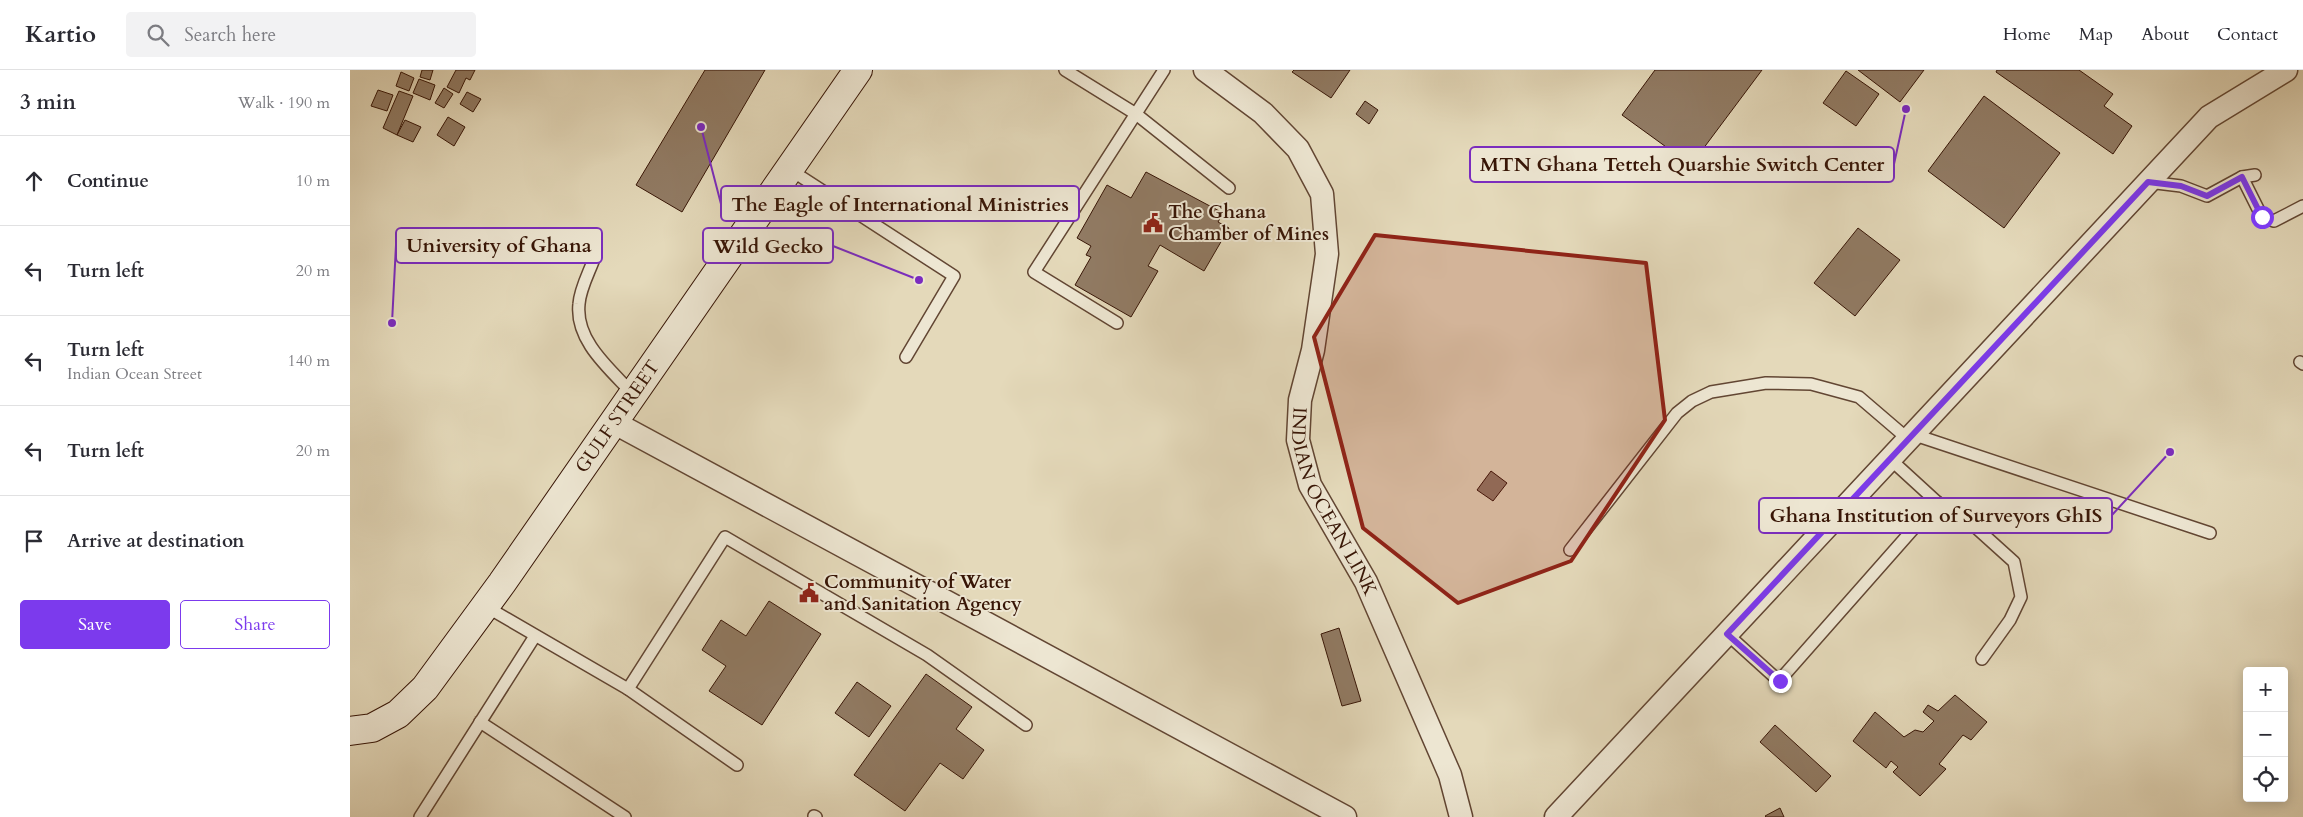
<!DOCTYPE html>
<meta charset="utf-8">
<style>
:root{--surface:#fff;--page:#f2f2f3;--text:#2b2b33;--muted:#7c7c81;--line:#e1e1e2;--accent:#7c3aed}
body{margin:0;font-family:Cardo,serif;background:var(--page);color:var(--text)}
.controls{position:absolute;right:15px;bottom:15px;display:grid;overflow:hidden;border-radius:5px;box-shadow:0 2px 12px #0003}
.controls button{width:45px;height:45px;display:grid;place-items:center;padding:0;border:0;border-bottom:1px solid var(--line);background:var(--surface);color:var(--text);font:25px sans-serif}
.stop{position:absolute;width:15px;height:15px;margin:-11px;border:4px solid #7c3aed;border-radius:50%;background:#fff}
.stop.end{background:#7c3aed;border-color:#fff;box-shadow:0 1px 5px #0008}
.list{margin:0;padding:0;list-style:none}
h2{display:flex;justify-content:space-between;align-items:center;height:65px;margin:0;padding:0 20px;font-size:21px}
h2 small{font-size:16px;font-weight:400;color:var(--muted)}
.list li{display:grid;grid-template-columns:32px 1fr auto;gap:15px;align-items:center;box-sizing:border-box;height:90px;padding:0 20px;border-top:1px solid var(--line)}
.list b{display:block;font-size:19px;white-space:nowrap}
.list p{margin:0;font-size:16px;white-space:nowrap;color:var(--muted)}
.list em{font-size:16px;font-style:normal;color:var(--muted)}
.actions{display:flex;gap:10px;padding:15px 20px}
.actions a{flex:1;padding:11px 0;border:1px solid var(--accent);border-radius:5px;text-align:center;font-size:18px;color:var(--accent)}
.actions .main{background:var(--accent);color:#fff}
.icon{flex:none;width:28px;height:28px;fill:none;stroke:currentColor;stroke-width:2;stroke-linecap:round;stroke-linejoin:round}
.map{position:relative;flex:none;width:1953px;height:747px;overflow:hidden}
header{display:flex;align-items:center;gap:30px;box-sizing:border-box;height:70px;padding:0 25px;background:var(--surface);border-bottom:1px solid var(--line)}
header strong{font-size:24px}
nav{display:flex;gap:28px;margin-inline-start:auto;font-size:18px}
.search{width:350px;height:45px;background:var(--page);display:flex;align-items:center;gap:12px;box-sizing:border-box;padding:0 18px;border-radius:5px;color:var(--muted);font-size:19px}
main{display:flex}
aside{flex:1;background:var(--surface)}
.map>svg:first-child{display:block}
.building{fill:#917b64;stroke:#371506}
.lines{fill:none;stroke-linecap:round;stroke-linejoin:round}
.lane-casing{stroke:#624633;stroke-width:14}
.street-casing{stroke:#624633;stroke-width:25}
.secondary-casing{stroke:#371506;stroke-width:30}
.lane{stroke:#ede6d2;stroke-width:11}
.street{stroke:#ede6d2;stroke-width:22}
.secondary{stroke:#ede6d2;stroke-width:28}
.route{stroke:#7c3aed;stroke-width:6}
.marked{fill:#8f2418;fill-opacity:0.2;stroke:#8f2418;stroke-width:4;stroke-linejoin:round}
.labels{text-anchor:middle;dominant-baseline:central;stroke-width:4;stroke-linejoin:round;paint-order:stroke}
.poi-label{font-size:19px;font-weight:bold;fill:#371506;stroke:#ede6d2;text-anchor:start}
.street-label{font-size:19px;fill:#371506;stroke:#ede6d2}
.leader{fill:none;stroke:#7b2cbf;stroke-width:2}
.callout-dot{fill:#7b2cbf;stroke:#ede6d2;stroke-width:2}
.callout{fill:#ede6d2;stroke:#7b2cbf;stroke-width:2}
.callout-label{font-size:20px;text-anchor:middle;font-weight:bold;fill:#371506}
</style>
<header>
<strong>Kartio</strong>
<div class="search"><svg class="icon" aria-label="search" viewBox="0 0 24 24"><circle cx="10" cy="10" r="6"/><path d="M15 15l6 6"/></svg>Search here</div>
<nav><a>Home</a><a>Map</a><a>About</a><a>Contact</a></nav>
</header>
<main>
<aside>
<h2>3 min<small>Walk · 190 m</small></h2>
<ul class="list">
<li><svg class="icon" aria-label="ahead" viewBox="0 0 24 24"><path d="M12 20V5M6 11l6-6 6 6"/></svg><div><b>Continue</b></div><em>10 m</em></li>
<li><svg class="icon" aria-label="left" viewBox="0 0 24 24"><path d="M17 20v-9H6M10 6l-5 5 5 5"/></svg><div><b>Turn left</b></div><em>20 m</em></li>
<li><svg class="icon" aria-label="left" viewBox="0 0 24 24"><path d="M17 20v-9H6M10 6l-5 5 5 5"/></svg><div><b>Turn left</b><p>Indian Ocean Street</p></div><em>140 m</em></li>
<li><svg class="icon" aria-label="left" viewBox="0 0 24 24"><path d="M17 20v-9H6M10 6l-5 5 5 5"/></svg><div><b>Turn left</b></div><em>20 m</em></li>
<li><svg class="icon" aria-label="arrive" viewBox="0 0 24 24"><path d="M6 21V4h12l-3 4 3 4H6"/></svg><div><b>Arrive at destination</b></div></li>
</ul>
<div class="actions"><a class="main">Save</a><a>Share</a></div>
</aside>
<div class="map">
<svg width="1953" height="747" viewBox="0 0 1953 747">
<rect width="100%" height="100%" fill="#e4d9ba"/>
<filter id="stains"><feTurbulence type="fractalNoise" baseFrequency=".004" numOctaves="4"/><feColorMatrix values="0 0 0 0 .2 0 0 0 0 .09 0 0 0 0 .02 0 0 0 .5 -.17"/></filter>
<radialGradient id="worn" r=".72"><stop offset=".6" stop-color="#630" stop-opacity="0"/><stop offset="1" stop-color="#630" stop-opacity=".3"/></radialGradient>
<g class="building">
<path d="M72 0H83L80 10 70 7Z"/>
<path d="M106 0H125L120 10 116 8 109 23 97 17Z"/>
<path d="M355 0H415L332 142 286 115Z"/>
<path d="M944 0H1000L981 28 942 2Z"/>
<path d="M1305 0H1412L1341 95 1272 45Z"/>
<path d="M1508 0H1574L1550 32Z"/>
<path d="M1647 0H1729L1763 24 1754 36 1782 56 1763 84 1646 2Z"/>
<path d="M1496 1 1529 24 1506 56 1473 33Z"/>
<path d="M51 2 64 8 59 21 46 16Z"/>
<path d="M69 9 85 15 80 30 63 23Z"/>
<path d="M94 18 103 24 94 38 85 33Z"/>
<path d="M28 20 43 25 37 41 21 36Z"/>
<path d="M49 21 63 26 47 65 33 58Z"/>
<path d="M117 22 131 29 123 42 110 34Z"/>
<path d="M1634 26 1710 83 1654 158 1578 101Z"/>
<path d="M1015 31 1028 40 1019 54 1006 44Z"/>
<path d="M98 47 115 57 104 76 87 65Z"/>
<path d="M55 50 71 57 63 72 47 65Z"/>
<path d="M796 102 873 143 868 152 879 158 854 201 810 175 798 196 808 201 781 247 725 215 741 187 736 185 741 176 727 168 757 115 781 128Z"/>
<path d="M1508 158 1550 190 1505 246 1464 213Z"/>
<path d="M1141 401 1157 413 1143 431 1127 420Z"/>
<path d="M419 531 471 564 412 655 359 621 376 596 352 580 371 550 396 566Z"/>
<path d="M989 558 1011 631 992 636 971 564Z"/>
<path d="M576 604 622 637 606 659 634 680 613 709 590 693 555 741 504 705Z"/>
<path d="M507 612 541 636 519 667 485 643Z"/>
<path d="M1605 625 1637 652 1621 670 1613 665 1589 694 1596 699 1570 726 1543 702 1548 697 1541 691 1536 698 1503 671 1525 642 1554 667 1565 660 1573 662 1584 651 1573 642 1578 635 1588 641Z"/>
<path d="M1425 655 1481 706 1466 722 1410 672Z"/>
<path d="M1430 738 1434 747H1416L1415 746Z"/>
</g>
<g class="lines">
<defs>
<g id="lane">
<path d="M715 0 786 44 879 118"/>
<path d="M439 99 604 206 556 287"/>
<path d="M1892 107 1912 147 1924 151 1953 136"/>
<path d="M1798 112 1831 116 1857 126 1892 107 1905 105"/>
<path d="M245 186C240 201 230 218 229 234 225 271 260 299 283 324"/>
<path d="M767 253 684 202 814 0"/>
<path d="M1950 292 1953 294"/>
<path d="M1562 364 1860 463"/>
<path d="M1540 389 1587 432"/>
<path d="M1220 480 1327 343 1342 331 1361 322 1416 313 1461 314 1509 327 1558 369"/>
<path d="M135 536 278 619 375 467 577 585 676 655"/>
<path d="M1377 564 1429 611 1587 432 1623 455 1664 492 1671 527 1660 550 1632 589"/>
<path d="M278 619 387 695"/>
<path d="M130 652 275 747"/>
<path d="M464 746 466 747"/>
<path d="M70 747 185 566"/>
</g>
<g id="street">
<path id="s1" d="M855 0 913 43 948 79 972 124 977 184 963 280 950 330 948 370 960 415 1016 512 1100 705 1111 747"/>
<path d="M263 352 995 747"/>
<path d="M1206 747 1859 47 1936 0"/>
</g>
<g id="secondary">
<path id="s2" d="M0 661 22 658 48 644 75 618 152 513 508 0"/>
</g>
</defs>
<use href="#lane" class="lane-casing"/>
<use href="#street" class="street-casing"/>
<use href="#secondary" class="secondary-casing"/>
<use href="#lane" class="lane"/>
<use href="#street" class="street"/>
<use href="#secondary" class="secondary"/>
</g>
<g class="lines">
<path class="route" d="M1430 611 1377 564 1798 112 1831 116 1857 126 1892 107 1912 147"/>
</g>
<path class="marked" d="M1025 165 1296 193 1315 350 1221 491 1108 533 1013 458 964 267Z"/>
<defs>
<symbol id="civic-bare" viewBox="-9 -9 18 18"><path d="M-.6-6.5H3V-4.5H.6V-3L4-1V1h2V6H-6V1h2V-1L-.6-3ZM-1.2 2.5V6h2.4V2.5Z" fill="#8f2418" stroke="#ede6d2" stroke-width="2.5" paint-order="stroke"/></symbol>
</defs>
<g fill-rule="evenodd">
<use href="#civic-bare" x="789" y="139" width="28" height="28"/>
<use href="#civic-bare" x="445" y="509" width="28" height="28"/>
</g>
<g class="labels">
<g class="poi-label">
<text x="818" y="142">The Ghana<tspan x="818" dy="22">Chamber of Mines</tspan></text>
<text x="474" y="512">Community of Water<tspan x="474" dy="22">and Sanitation Agency</tspan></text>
</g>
<g class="street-label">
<text stroke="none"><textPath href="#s2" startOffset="422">GULF STREET</textPath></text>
<text stroke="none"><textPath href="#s1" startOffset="492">INDIAN OCEAN LINK</textPath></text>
</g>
</g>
<path class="leader" d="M1556 39L1544 94M351 57L371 134M42 253L46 175M569 210L483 176M1820 382L1762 445"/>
<g class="callout-dot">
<circle cx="1556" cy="39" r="5"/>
<circle cx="351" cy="57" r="5"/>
<circle cx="42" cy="253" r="5"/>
<circle cx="569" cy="210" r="5"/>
<circle cx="1820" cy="382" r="5"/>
</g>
<g class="callout">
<rect x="1120" y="77" width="424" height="35" rx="5"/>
<rect x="371" y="116" width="358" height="35" rx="5"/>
<rect x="46" y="158" width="206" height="35" rx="5"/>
<rect x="353" y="158" width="130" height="35" rx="5"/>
<rect x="1409" y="428" width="353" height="35" rx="5"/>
</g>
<g class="callout-label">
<text x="1332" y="101">MTN Ghana Tetteh Quarshie Switch Center</text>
<text x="550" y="141">The Eagle of International Ministries</text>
<text x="149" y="182">University of Ghana</text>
<text x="418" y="183">Wild Gecko</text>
<text x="1586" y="452">Ghana Institution of Surveyors GhIS</text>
</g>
<rect width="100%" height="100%" filter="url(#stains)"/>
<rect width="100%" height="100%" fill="url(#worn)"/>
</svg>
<div class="controls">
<button>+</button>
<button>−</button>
<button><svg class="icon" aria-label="locate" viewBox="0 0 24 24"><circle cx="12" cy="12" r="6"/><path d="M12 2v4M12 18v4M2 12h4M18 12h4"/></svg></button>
</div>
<div class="stop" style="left:1912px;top:147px"></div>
<div class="stop end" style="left:1430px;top:611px"></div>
</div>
</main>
